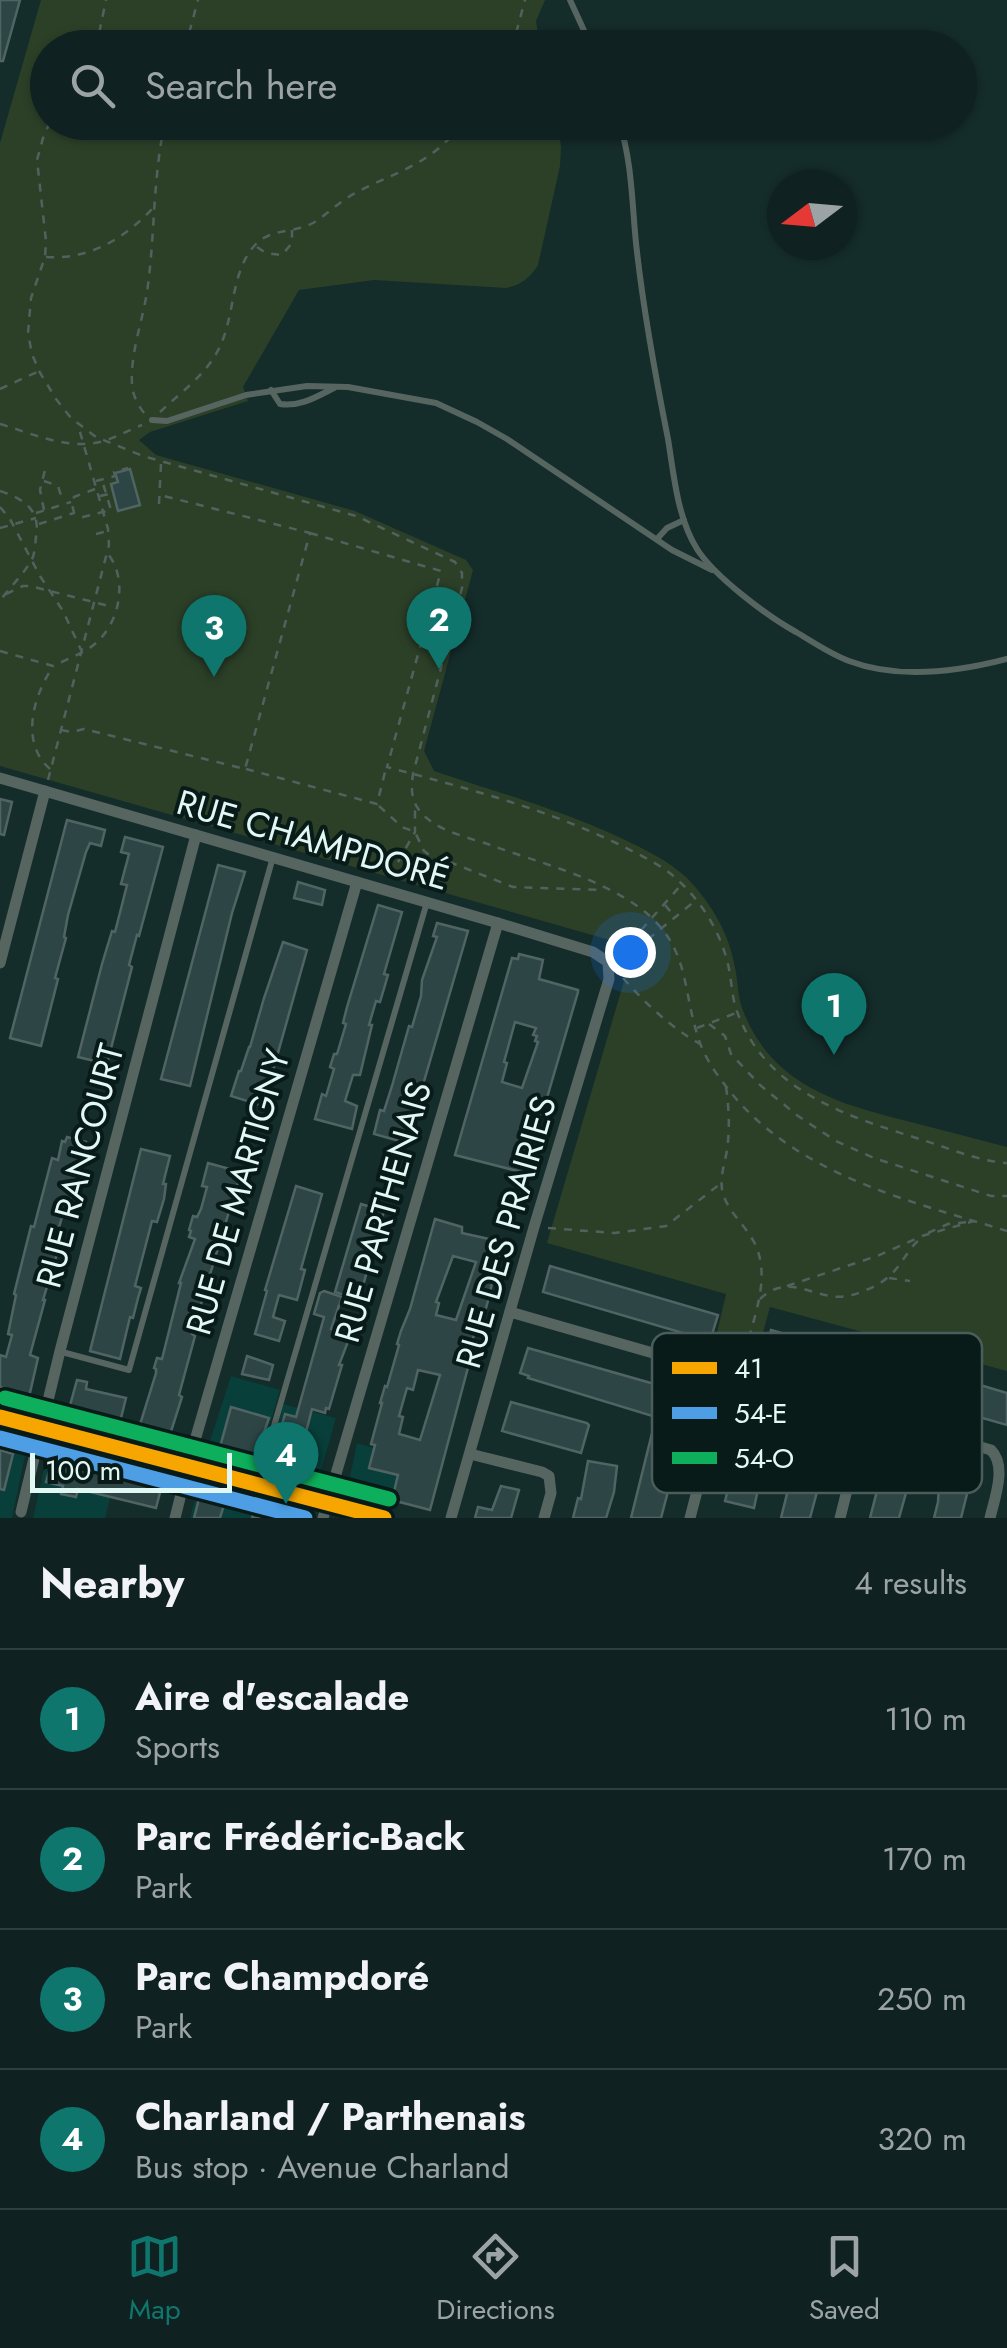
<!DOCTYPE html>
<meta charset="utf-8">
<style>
:root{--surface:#0f2120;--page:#182929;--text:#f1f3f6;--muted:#9ba3a5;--line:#2f3e3e;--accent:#0f766e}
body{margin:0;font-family:Jost,sans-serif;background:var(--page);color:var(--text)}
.compass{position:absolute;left:767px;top:170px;width:90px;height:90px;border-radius:50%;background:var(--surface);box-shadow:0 2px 8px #0004;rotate:254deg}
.scale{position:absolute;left:30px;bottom:25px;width:202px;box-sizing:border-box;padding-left:10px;border:5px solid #e2f8f4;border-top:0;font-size:28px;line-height:35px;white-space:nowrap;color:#e2f8f4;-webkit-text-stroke:8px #091b19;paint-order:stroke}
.you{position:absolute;left:630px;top:952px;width:35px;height:35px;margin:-25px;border:8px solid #fff;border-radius:50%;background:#1a73e8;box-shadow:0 0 0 15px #1a73e833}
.badge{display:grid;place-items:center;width:65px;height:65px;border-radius:50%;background:var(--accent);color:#fff;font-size:32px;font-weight:700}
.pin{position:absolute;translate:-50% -82px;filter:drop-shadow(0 2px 5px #0008)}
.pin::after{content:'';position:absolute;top:52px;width:35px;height:30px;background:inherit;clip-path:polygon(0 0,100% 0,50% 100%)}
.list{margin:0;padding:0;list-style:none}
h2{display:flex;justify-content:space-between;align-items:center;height:130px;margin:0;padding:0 40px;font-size:42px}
h2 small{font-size:32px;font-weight:400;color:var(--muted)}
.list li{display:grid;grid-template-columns:65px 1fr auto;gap:30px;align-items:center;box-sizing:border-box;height:140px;padding:0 40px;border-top:2px solid var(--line)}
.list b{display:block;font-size:38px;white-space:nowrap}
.list p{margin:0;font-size:32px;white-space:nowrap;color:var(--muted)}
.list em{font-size:32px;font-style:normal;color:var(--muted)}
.icon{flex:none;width:55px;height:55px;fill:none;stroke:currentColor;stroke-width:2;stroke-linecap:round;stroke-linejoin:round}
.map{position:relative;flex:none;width:1007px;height:1518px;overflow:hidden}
.search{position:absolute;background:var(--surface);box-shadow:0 2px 8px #0004;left:30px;right:30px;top:30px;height:110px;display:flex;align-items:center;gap:25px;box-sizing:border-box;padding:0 35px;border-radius:55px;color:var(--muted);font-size:38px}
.sheet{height:690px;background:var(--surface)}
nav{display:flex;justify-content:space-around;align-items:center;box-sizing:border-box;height:140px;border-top:2px solid var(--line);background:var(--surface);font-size:28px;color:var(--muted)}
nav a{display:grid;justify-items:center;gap:5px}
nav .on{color:var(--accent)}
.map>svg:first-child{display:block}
.built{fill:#083f3a}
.green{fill:#2c4028}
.building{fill:#2e4546;stroke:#506464;stroke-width:2.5;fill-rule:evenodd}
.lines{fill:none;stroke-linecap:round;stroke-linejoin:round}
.path{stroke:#51625e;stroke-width:2.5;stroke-dasharray:8 8;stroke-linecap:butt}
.lane{stroke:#576561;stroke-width:6}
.street{stroke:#576561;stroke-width:11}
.secondary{stroke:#566862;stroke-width:18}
.bus-1-casing{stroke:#091b19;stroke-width:22}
.bus-2-casing{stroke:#091b19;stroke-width:22}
.bus-3-casing{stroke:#091b19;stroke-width:22}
.bus-1{stroke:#f7a600;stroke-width:15}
.bus-2{stroke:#4d9ee5;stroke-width:15}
.bus-3{stroke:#0daf5c;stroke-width:15}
.labels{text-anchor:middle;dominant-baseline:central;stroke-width:8;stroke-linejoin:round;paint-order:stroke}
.street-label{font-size:35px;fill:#e2f8f4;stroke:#091b19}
.key{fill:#091b19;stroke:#4a5d5b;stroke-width:2.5}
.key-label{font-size:28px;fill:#e2f8f4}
</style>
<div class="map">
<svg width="1007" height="1518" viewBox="0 0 1007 1518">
<rect width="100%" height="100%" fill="#142c2a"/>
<g class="built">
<path d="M231 1376 280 1390 257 1468 214 1458 209 1453 208 1447Z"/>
<path d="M283 1404 336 1418 318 1481 314 1484 264 1472Z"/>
<path d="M0 1430 29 1437 12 1518H0Z"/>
<path d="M357 1443 403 1457 393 1505 351 1494 347 1491Z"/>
<path d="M54 1447 119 1463 105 1518H33L48 1451Z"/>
<path d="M203 1487 305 1512 308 1518H190L198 1488Z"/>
</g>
<path class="green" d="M41 0H545L536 21 540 47 48 48V122L557 123 561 146 560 166 538 265C530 278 521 285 506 288L374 280 299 290 243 387 248 401 150 432 139 440 156 455 355 511 466 560 473 570 424 751 434 771C497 792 561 810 621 838 644 849 667 860 686 877 709 900 728 931 734 963 738 978 737 993 742 1008 771 1086 839 1104 911 1122 943 1130 975 1139 1007 1147V1371L770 1307 754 1365 712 1354 726 1294 547 1243 634 947 0 766V143Z"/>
<g class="building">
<path d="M0 0H20L3 61H0Z"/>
<path d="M130 469 140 505 118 511 111 484 118 482 115 473Z"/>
<path d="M0 799 12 802 4 835 0 834Z"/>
<path d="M67 820 105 830 101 846 90 843 86 852 68 915 64 937 66 938 55 978 58 979 41 1046 10 1038Z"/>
<path d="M125 837 163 847 139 936 137 935 129 965 132 967 107 1064 78 1057 102 964 112 931 115 932 127 885 121 884 129 854 121 852Z"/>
<path d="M218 865 245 872 232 913 190 1086 161 1079Z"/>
<path d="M298 882 325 890 322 905 294 898Z"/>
<path d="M378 905 402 912 384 974 388 975 380 1002 376 1001 369 1025H372L360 1075H353L345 1101 357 1106 352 1129 315 1119 322 1094 326 1096 334 1069 330 1067 334 1054H337L346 1024 343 1023 347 1007Z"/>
<path d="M437 923 468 931 406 1143 374 1134 380 1110 384 1111 392 1086 409 1026 412 1027 421 996 422 980 437 937 433 936Z"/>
<path d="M283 942 307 950 263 1106 231 1096 239 1071H241L249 1047H250L264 998Z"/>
<path d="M519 954 543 960 539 979 578 990V992L525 1173 455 1155 512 958 518 959ZM515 1022 536 1028 533 1035 537 1036 535 1041 538 1042 522 1088 502 1082 507 1063 504 1062Z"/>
<path d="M67 1137 86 1142 66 1218 62 1217 52 1253 57 1254 43 1300H45L30 1355 38 1358 29 1397 0 1387V1355L6 1357 12 1335 8 1334 16 1295 14 1294 31 1226 34 1227 52 1158 58 1160 62 1141 65 1142Z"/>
<path d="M141 1149 170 1156 163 1184H166L164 1199 157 1222 152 1221 135 1286 141 1288 138 1298 133 1318 130 1317 120 1359 90 1351Z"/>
<path d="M208 1163 241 1172 192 1334 195 1336 179 1395 182 1397 168 1441 139 1434 138 1431 156 1373V1369L154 1368 157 1358 162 1359 181 1283H179L195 1239 189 1237 191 1231 189 1230 193 1216 197 1217 201 1209 207 1187 202 1186Z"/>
<path d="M296 1186 322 1194 301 1269 305 1270 297 1300 279 1295 273 1317 285 1321 279 1341 255 1334 267 1291 265 1290Z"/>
<path d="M361 1204 384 1211 359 1300 335 1292Z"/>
<path d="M435 1219 462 1227V1233L498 1241 496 1247 500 1248 488 1301 482 1322H478L471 1344 474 1345 430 1510 392 1500 398 1475 369 1468 375 1445 371 1444 382 1403H380L385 1386 387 1387 399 1345 397 1344 401 1331 410 1309ZM453 1256 476 1262 456 1320 436 1315 439 1303 436 1302ZM418 1370 440 1375 420 1440 399 1434 403 1417 399 1416 407 1388 413 1390Z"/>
<path d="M550 1266 718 1315 710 1341 543 1292Z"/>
<path d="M324 1291 342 1297 331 1329 348 1334 349 1339 339 1365H342L329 1409 326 1408 325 1413 312 1409 298 1463 289 1461 292 1446 277 1442 285 1414 296 1417 324 1317 314 1314 320 1293Z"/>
<path d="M771 1330 944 1380 947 1375 1007 1393V1425L764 1356Z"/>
<path d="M528 1348 665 1387V1384L694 1392 661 1518H631L656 1417 528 1378 529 1376 520 1373Z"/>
<path d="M247 1356 273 1365 269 1380 242 1374Z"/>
<path d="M77 1380 87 1382 86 1389 126 1398 120 1422 69 1409Z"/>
<path d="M511 1402 587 1423 589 1425 581 1453 502 1431Z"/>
<path d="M231 1407 269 1418 254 1461 232 1455 234 1451 220 1447Z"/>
<path d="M749 1409 778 1417 765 1456 754 1508 725 1501Z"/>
<path d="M807 1423 833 1432 810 1518H781L804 1425Z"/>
<path d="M888 1448 915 1454 911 1475 899 1518H870Z"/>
<path d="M0 1450 13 1454 4 1490 0 1489Z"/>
<path d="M54 1453 71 1457 70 1460 162 1485 156 1508 78 1489 76 1497 61 1494 63 1486 46 1482Z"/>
<path d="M588 1461 617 1466 614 1492 606 1518H573L578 1498 581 1499Z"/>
<path d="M946 1464 973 1470 961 1518H934L938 1502 939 1484Z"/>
<path d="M501 1486 519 1490 511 1518H475L478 1507 492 1510Z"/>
<path d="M201 1491 226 1498 220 1518H194Z"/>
<path d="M256 1505 290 1515V1518H252Z"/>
</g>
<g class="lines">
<g class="path">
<path d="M96 48 106 0"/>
<path d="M185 48 198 0"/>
<path d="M512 48 525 0"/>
<path d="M50 122 43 138 37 160 46 241 45 257 31 298 28 333 32 354 39 371 56 399 71 418 96 437 143 456 356 516 455 562 462 573V588L413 774C411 787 411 800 419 810 436 832 469 837 493 846 541 863 599 878 640 908 692 947 681 990 700 1043 707 1062 720 1079 732 1094 800 1176 910 1201 1007 1231"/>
<path d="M257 247 266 253 282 255 292 243V230"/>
<path d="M46 257C89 260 124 239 153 208"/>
<path d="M0 389 37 372"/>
<path d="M160 412C182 391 209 373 221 344 235 313 231 270 256 244 272 228 295 233 313 223 326 215 337 204 350 196 372 183 397 175 419 162 437 152 451 137 466 122"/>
<path d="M144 413C137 404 133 395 132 385 130 351 144 318 148 285 155 231 153 176 165 122"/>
<path d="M0 424C34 434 69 451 104 441 117 437 129 430 142 425"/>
<path d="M44 481 58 486 63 502"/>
<path d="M96 481 115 476 114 472 128 468"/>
<path d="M95 489 74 497 72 504 74 513 83 517 111 510 102 480"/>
<path d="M0 491C24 499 41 510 36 537 35 545 35 555 31 561 23 575 9 588 0 601"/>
<path d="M100 496 113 493"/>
<path d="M159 504 161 464"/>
<path d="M0 507 10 519 40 576 63 611 81 650"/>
<path d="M44 510 40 490 46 466"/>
<path d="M36 513 71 502"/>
<path d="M39 524 74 513"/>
<path d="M0 528 36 518"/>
<path d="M310 533 441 571 387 767C465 788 544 808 618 844 640 855 665 866 682 884 705 906 723 938 729 969 732 984 732 1000 738 1014 768 1094 853 1118 926 1141 953 1150 979 1161 1007 1163"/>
<path d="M96 534 108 531"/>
<path d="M6 594 23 586H30L113 607"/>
<path d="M0 651 53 666C67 659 85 653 96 643 120 622 128 579 108 554"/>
<path d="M61 730 72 732 84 729 245 769 310 533 160 495"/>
<path d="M50 769C20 743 33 697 52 668"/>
<path d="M246 769 377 804 386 768"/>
<path d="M48 780 109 545 108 529 78 425"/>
<path d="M379 806 402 827 415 832 424 851 436 860"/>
<path d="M401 860 452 863 513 887 604 890"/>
<path d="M390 876 415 832V806"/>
<path d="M665 905 675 917"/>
<path d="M635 941 641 945 695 901"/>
<path d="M620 954 681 885"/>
<path d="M623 978C646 1004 669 1026 700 1044"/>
<path d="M709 1024 725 1036 731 1054 760 1085 798 1116 836 1141 874 1158 991 1196H1007"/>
<path d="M697 1028 736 1013"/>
<path d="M726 1087C729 1108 730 1129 727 1150 725 1163 720 1175 722 1189 726 1211 744 1223 754 1242 774 1280 749 1327 742 1365"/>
<path d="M548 1228 615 1233 666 1226 720 1184"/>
<path d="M928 1233 948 1224 968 1222"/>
<path d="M889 1278 910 1281"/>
<path d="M787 1286 877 1256 922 1236 974 1221"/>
<path d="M760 1299C792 1269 818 1305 852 1295 863 1292 880 1285 888 1277 901 1267 907 1250 919 1240"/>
<path d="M705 1388 707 1387"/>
<path d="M737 1395 738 1398"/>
<path d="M845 1429 847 1428"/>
<path d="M877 1436V1437"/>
</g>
<g class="lane">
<path d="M570 0 592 48"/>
<path d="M619 122C632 160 632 204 636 243 643 309 655 374 668 439 674 475 677 517 697 549 714 576 767 616 796 632 813 642 830 654 849 661 899 680 957 672 1007 659"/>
<path d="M271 390 280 404C300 407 316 397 334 388"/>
<path d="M152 420 167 421 246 395 307 386 348 387 436 403 477 422 507 439 672 550 712 570"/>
<path d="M657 539 667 528 684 520"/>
<path d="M62 1352 129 1370 273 857"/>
<path d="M257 1484 427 902"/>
</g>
<g class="street">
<path d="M0 778 498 923 593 952 608 962 609 979 534 1227 451 1518"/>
<path d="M0 963 45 791"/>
<path d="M510 1312 991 1450C1007 1466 995 1497 990 1518"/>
<path d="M470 1454 542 1472 549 1476 551 1493 544 1518"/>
<path d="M21 1512 60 1351 196 835"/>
<path d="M175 1518 191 1454 357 882"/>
<path d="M323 1518 498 923"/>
<path d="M690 1518 727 1376"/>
<path d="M840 1518 866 1415"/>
</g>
<path class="secondary" d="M0 1417 384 1518"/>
<defs>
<path id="bus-1" d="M0 1417 384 1518"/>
<path id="bus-2" d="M0 1438 305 1518"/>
<path id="bus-3" d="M5 1398 389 1499"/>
</defs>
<use href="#bus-1" class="bus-1-casing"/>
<use href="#bus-2" class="bus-2-casing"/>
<use href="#bus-3" class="bus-3-casing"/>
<use href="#bus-1" class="bus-1"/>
<use href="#bus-2" class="bus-2"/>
<use href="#bus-3" class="bus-3"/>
</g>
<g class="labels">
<g class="street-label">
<text transform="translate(313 840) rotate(16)">RUE CHAMPDORÉ</text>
<text transform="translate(80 1166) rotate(-75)">RUE RANCOURT</text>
<text transform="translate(238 1192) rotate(-74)">RUE DE MARTIGNY</text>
<text transform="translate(383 1212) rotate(-74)">RUE PARTHENAIS</text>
<text transform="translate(506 1232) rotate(-74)">RUE DES PRAIRIES</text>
</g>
</g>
<rect x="652" y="1333" width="330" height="160" rx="15" class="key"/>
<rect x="672" y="1362" width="45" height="12" fill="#f7a600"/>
<rect x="672" y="1407" width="45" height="12" fill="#4d9ee5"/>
<rect x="672" y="1452" width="45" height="12" fill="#0daf5c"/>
<g class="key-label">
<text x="734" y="1378">41</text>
<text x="734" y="1423">54-E</text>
<text x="734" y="1468">54-O</text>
</g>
</svg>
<svg class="compass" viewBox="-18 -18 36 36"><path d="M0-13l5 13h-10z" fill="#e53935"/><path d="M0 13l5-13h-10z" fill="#9ba3a5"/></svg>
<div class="scale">100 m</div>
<div class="you"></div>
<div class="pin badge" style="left:834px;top:1055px">1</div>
<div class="pin badge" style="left:439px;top:669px">2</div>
<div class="pin badge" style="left:214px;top:677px">3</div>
<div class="pin badge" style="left:286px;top:1504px">4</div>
<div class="search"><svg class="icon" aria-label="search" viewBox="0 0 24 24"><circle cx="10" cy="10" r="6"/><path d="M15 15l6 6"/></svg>Search here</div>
</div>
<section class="sheet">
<h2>Nearby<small>4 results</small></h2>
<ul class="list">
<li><span class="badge">1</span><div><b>Aire d'escalade</b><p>Sports</p></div><em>110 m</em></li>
<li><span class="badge">2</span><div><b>Parc Frédéric-Back</b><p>Park</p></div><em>170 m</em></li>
<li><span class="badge">3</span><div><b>Parc Champdoré</b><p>Park</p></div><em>250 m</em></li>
<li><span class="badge">4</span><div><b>Charland / Parthenais</b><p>Bus stop · Avenue Charland</p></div><em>320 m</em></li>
</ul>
</section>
<nav>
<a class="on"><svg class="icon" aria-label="map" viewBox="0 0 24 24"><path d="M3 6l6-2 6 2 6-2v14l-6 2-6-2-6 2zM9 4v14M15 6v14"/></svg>Map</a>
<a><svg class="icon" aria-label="directions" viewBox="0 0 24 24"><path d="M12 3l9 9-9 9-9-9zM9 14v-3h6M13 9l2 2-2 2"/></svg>Directions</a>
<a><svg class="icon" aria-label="saved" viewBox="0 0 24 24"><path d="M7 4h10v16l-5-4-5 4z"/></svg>Saved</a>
</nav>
